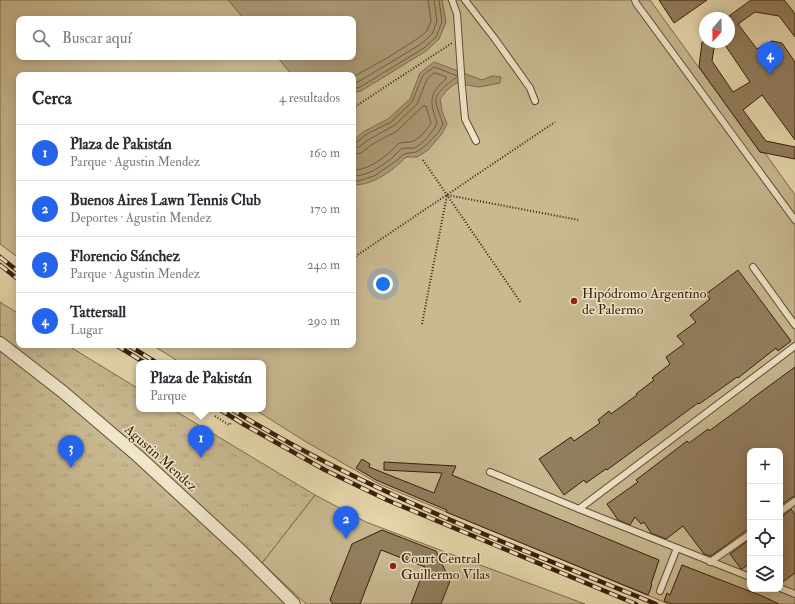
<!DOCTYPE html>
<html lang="es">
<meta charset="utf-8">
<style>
:root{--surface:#fff;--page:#f2f2f3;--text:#2b2b33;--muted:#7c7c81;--line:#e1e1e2;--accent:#2563eb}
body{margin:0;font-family:"IM FELL Double Pica",serif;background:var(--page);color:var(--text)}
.controls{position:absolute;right:12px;bottom:12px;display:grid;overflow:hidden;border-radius:8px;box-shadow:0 2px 10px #0003}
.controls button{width:36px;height:36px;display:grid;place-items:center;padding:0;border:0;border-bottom:1px solid var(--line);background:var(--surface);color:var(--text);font:20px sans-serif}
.compass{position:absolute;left:699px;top:12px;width:36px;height:36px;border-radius:50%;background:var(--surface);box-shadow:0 2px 10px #0003;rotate:200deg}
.you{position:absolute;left:383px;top:284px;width:14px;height:14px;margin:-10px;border:3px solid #fff;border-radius:50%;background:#1a73e8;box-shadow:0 0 0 6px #1a73e833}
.badge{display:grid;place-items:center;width:26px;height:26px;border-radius:50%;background:var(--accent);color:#fff;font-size:13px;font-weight:700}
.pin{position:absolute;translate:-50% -33px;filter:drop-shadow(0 1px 2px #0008)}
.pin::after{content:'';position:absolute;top:21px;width:14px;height:12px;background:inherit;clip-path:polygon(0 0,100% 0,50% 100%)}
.popup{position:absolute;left:136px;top:360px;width:130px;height:52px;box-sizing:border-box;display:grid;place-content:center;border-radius:8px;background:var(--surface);filter:drop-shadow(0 1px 3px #0005);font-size:13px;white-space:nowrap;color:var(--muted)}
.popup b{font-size:15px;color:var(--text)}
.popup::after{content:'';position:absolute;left:50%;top:100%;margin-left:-8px;border:8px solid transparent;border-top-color:var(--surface)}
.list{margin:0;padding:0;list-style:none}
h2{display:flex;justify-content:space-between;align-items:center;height:52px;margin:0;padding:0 16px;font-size:17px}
h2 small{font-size:13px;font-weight:400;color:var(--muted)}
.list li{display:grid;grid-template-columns:26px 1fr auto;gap:12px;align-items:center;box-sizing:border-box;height:56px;padding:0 16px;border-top:1px solid var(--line)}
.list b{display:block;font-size:15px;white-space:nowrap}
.list p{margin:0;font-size:13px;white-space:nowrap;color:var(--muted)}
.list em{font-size:13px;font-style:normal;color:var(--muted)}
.icon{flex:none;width:22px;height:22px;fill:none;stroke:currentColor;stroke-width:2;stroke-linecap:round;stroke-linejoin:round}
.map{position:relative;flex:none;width:795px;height:604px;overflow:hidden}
.search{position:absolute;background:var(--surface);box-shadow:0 2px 10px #0003;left:16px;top:16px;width:340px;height:44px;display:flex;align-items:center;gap:10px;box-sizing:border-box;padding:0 14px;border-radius:8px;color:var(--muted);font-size:15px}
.panel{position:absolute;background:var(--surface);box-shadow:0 2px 10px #0003;left:16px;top:72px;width:340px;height:276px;border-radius:8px}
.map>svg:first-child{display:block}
.grass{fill:#c8b991;stroke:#806a4c;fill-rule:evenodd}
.park{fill:url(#park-tufts);stroke:#806a4c}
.water{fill:#ab9975;stroke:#7d6749}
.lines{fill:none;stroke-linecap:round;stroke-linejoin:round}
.shore{stroke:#725a3e;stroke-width:1}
.building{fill:#927e5e;stroke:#381c08}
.service-casing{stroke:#644b31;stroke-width:8}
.minor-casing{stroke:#644b31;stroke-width:14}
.path{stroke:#381c08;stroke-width:2;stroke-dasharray:1 2;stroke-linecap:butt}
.service{stroke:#efe6ca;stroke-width:6}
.minor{stroke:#efe6ca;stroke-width:12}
.rail-casing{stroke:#381c08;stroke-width:4.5}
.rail{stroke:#efe6ca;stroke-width:3;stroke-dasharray:9;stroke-linecap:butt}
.poi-dot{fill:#8f2418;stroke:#efe6ca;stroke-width:1.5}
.labels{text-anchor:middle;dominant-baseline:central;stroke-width:3;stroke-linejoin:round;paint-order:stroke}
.poi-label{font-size:14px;fill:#381c08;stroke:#efe6ca;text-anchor:start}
.street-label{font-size:14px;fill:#381c08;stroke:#efe6ca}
</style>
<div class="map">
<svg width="795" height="604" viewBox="0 0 795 604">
<defs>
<pattern id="park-tufts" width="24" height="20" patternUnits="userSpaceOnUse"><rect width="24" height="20" fill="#c8b991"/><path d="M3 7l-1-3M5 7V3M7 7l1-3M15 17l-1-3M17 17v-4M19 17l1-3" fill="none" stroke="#ad9e7c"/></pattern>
</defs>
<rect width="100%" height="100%" fill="#e6d9ad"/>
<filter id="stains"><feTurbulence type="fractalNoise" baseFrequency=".005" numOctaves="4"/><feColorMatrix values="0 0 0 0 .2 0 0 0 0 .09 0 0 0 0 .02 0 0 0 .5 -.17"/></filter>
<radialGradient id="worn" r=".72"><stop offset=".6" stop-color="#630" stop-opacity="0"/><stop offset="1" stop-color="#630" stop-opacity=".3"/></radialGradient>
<g class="grass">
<path d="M0 0H650L760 152 765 153 795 195V604H668L659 600 379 484 303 440 254 409H263V363H181L152 345H353V75H19V258L0 244ZM19 19H353V57H19ZM750 451H780V589H750Z"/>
<path d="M315 495 366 522 456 556 585 604H306L262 563Z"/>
</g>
<g class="park">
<path d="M0 302 19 314V345H67L139 389V409H172L315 495 262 563C236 539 212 515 186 492 127 437 64 385 0 336Z"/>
<path d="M0 351C15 361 30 372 44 383 129 451 209 527 285 604H0Z"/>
</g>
<g class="water">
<path d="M228 0H442L446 22 439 39 426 51 361 91 353 93V75H292L277 57H353V19H244Z"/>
<path d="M434 62 482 80 492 76 501 77 500 83 479 87 456 83 447 90 440 99 442 111 447 124 441 135 428 150 417 157H406C392 171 374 185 353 185V141L363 132 388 119 410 99 420 73Z"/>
</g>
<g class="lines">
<g class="shore">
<path d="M353 77 387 58 417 39 427 31 431 21 428 0"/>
<path d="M353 84 358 82 421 44 432 34 437 21 434 0"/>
<path d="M353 89 360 87 424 48 436 37 442 22 439 0"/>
<path d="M353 143H356L365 135 391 122 412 102 423 75 434 67H435L457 76"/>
<path d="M353 148 359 147 368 140 395 125 417 104 427 79 434 73H436L446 77V79C428 95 430 101 437 123 434 131 422 145 414 148 410 149 405 147 401 149 398 152 395 155 392 158 380 167 368 176 353 176"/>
<path d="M353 154 361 153 371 145 397 131 423 106H426L431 123C427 130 418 141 410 142 406 142 402 142 398 144 395 147 392 150 389 153 379 161 367 170 353 170"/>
<path d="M353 181H358L374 176 396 161 404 154 416 152 425 146 438 133 443 124C441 117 435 105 436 98 438 91 451 81 457 77"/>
</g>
</g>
<g class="building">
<path d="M659 0H707L674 23Z"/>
<path d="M751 0H784L789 6 795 14V37L779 16 755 12 738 24 757 49 768 43 772 41 782 43 795 62V140L762 95 743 110 766 141 795 147V159L760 152 699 67 702 42H715L712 61 733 92 750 82 723 42H729V16Z"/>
<path d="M738 270 791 341 778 351 776 348 738 378 737 377 719 390 699 404 698 403 607 470 606 469 586 483 584 480 564 495 539 459 571 437 574 441 600 423 598 420 609 411 611 414 637 395 636 394 654 380 652 378 670 364 666 357 684 344 677 336 696 322 690 315 710 299 706 294Z"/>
<path d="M795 367V497H792L780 506V451H750V530H747L711 556 704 554 683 526 666 539 651 533 644 522 641 524 635 517 630 525 618 520 607 504 638 482 636 480 687 441 689 443 708 429 709 431 750 401V400Z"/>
<path d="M362 459 370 464 369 467 434 493 442 473 384 470V462L456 466 452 475 659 560 651 584 652 585 648 595 446 512 447 510 376 480 356 468Z"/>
<path d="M791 509 795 515V573L780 584V516H783Z"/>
<path d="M382 530 436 551 450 581 441 604H411L425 567 381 550 360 604H333L330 600 352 544Z"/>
<path d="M750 539V563L742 569H741L730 554Z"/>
<path d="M682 565 762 596 779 604H672L664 601 667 593 670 595Z"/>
</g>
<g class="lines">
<defs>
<g id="service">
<path d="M452 0 457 14 462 87 465 119 476 141"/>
<path d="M465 0 495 39 530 88 535 101"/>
<path d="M635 0 636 3 795 220"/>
<path d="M753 267 795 325"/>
<path d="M490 472 579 509 750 577"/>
<path d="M579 509 795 346"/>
<path d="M780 512 795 501"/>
<path d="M710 562 750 534"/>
<path d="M780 588 795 594"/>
<path d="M660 591 677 548"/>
</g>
<path id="minor" d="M0 343 63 392 138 456 242 552 294 604"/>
</defs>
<use href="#service" class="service-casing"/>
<use href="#minor" class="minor-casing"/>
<g class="path">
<path d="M353 108 452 43"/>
<path d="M423 160 521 303"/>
<path d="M353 258 555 122"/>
<path d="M422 324 447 195 579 220"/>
<path d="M215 416 229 425 231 423"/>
</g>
<use href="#service" class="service"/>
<use href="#minor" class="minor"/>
<defs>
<g id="rail">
<path d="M0 257 19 272"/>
<path d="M0 265 19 280"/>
<path d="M116 345 145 363"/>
<path d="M128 345 157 363"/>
<path d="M219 409 243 424 325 470 387 500 636 604"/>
<path d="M231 409C363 491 512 545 656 604"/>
</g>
</defs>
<use href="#rail" class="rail-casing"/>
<use href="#rail" class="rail"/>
</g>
<g class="poi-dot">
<circle cx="574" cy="301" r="4"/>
<circle cx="393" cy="566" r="4"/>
</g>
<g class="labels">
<g class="poi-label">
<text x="582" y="293">Hipódromo Argentino<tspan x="582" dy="16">de Palermo</tspan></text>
<text x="401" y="558">Court Central<tspan x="401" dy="16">Guillermo Vilas</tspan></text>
</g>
<g class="street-label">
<text transform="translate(161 458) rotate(42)">Agustin Mendez</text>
</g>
</g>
<rect width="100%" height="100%" filter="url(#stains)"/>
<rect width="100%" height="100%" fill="url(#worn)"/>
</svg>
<div class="controls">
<button>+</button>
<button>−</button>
<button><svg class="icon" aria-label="locate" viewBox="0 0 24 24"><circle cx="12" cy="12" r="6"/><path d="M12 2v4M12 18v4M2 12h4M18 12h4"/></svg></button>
<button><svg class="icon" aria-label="layers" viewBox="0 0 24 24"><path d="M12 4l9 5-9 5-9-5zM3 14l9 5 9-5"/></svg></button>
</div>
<svg class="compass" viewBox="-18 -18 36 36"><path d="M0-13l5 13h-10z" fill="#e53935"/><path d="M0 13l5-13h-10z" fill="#7c7c81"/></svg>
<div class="you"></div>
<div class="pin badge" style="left:201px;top:458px">1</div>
<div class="popup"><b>Plaza de Pakistán</b>Parque</div>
<div class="pin badge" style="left:346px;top:539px">2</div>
<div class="pin badge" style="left:71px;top:468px">3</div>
<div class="pin badge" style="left:770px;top:75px">4</div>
<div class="search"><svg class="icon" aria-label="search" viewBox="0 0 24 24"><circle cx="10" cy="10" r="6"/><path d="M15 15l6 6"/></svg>Buscar aquí</div>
<section class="panel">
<h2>Cerca<small>4 resultados</small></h2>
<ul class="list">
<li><span class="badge">1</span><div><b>Plaza de Pakistán</b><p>Parque · Agustin Mendez</p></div><em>160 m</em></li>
<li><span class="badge">2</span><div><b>Buenos Aires Lawn Tennis Club</b><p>Deportes · Agustin Mendez</p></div><em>170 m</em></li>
<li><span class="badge">3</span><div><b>Florencio Sánchez</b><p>Parque · Agustin Mendez</p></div><em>240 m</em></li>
<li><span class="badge">4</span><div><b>Tattersall</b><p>Lugar</p></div><em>290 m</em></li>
</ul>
</section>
</div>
